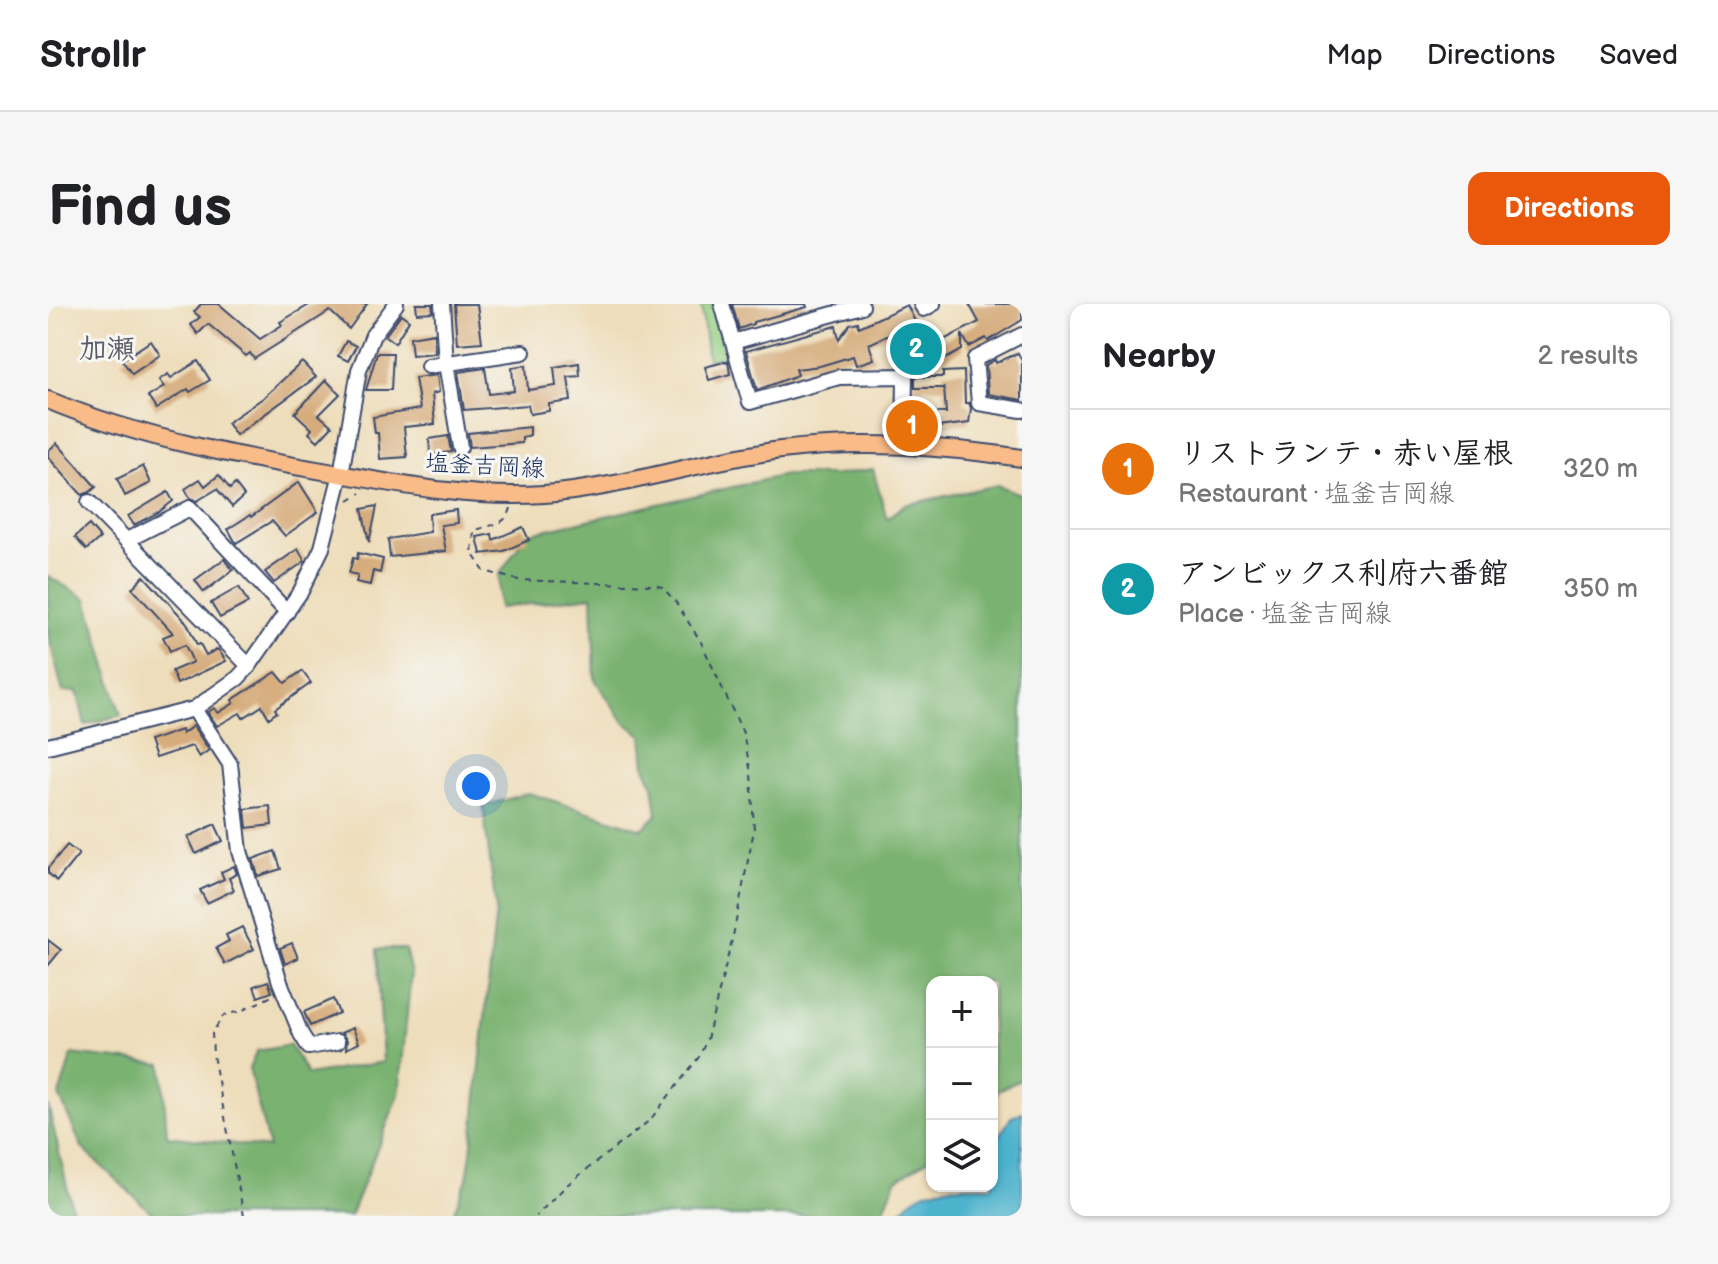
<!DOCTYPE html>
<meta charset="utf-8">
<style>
:root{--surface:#fff;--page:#f6f6f6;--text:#202124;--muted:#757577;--line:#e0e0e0;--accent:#ea580c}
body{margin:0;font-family:"Balsamiq Sans","Klee One",sans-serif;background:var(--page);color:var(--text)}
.controls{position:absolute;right:24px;bottom:24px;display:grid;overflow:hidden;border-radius:16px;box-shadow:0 2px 6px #0004}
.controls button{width:72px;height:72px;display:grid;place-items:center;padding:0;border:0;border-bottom:2px solid var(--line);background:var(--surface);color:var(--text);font:40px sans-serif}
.you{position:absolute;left:428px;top:482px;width:28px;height:28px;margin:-20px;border:6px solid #fff;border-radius:50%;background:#1a73e8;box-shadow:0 0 0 12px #1a73e833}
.badge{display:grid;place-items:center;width:52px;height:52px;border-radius:50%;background:var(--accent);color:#fff;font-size:26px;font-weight:700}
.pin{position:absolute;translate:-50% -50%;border:4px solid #fff;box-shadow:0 2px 8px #0006}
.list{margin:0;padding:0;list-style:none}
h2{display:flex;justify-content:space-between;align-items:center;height:104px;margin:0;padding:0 32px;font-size:34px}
h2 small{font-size:26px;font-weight:400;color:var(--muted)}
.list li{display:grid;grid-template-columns:52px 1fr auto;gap:24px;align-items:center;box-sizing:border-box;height:120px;padding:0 32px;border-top:2px solid var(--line)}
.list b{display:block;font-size:30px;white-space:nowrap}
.list p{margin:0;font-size:26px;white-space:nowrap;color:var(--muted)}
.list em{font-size:26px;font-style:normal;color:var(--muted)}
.icon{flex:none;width:44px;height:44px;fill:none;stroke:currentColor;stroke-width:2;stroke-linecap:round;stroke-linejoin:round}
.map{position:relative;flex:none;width:974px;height:912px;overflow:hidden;border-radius:16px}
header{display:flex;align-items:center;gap:48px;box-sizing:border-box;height:112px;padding:0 40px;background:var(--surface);border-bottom:2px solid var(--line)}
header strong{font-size:38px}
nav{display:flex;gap:44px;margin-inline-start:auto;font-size:28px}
.intro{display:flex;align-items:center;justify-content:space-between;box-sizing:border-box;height:192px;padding:0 48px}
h1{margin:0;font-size:56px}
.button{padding:20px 36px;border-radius:16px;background:var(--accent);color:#fff;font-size:28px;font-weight:700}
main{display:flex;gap:48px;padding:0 48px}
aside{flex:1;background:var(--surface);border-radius:16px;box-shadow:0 2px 6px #0004}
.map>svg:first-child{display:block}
.green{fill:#98d083;stroke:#5a8070;stroke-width:2}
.forest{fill:#7ab271;stroke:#4a7068;stroke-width:2}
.water{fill:#4db2cc;stroke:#347095;stroke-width:2}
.building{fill:#d6ac7c}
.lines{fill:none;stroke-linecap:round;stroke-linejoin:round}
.minor-casing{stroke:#3b496c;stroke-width:18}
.major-casing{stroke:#3b496c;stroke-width:20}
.path{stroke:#3b496c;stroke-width:2;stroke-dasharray:6 6;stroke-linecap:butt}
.minor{stroke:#fff;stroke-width:14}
.major{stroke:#f9bc89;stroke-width:16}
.labels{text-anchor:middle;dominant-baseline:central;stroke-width:6;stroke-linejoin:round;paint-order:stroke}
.street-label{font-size:24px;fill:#1b2f5e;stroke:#f6f6f2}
.quarter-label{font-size:28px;font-weight:bold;fill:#5c5b68;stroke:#f6f6f2}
</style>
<header>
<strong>Strollr</strong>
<nav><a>Map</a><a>Directions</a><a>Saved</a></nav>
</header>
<div class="intro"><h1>Find us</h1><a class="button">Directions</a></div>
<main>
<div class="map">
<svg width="974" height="912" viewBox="0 0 974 912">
<rect width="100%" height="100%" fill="#f6f6f2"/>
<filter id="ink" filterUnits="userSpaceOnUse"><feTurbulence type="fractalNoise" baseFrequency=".0125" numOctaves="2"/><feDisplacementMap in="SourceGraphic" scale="16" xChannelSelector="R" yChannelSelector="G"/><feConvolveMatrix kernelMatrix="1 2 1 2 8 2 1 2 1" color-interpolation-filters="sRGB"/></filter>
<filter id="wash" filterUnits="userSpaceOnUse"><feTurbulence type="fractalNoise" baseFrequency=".006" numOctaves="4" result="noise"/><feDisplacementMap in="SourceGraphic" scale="32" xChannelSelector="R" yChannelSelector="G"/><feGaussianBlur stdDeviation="1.8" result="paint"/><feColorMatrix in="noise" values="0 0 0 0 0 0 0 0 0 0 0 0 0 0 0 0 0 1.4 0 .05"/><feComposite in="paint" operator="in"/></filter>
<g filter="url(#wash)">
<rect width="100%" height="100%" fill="#eeddba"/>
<path class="green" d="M653 0H664L678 52 660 56Z"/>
<g class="forest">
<path d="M825 165 839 215 856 201 949 181 974 191V775L951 786 944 796V678H884V853L848 876 833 912H404L419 875 423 849 448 605 435 502 481 489 594 525 609 511 605 480 597 463 594 431 576 418 547 376 544 292 451 304V271L479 230 737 171H789Z"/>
<path d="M0 272 39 295 73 411 37 421 29 387 15 388 0 330Z"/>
<path d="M329 645H357L363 669 351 791 302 912H104V909L34 844 11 791 24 750 114 760 119 832 221 844 201 764 209 747 242 741 260 771 335 758Z"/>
<path d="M0 801 26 912H0Z"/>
</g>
<path class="water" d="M974 808V912H849C873 877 907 882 944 882V845L963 813Z"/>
<g id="blocks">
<g class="building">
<path d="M153 0H171L212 35 234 21 232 18 263 0H319L301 25 282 7 206 55 202 49 198 52 160 20 150 30 143 21 152 13 146 8Z"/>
<path d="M368 0H384L385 8 369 9Z"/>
<path d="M406 0H429L434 38 409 40Z"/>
<path d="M684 0H758L759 3 705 18V20L691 25Z"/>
<path d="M921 0H974V16L940 37 938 34 921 43 914 30V46L894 57V50L864 62 850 27 821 40 826 55 808 61 805 52 772 62 748 65 750 71 709 86 698 47 788 22 791 35 802 20 810 18 811 23 859 1 880 44 931 18Z"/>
<path d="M353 10 361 16 347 39 337 32Z"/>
<path d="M386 29 387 49 364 51 362 33Z"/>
<path d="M103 37 112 51 84 70 74 56Z"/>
<path d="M298 37 308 42 300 57 290 52Z"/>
<path d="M329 49H345L343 86H318Z"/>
<path d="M970 49 974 57V96L940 90 938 61 947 56 948 59Z"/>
<path d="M150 57 162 76 142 88 140 85 108 105 100 93 116 83 111 76 120 70 123 74Z"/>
<path d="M680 57 682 70 661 76 657 63Z"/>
<path d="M254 58 268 73 188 131 179 119 215 94Z"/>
<path d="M531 59 532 72 520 73 523 97 501 100V107L482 110 480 101 416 106 410 68 437 64 441 90 466 87 464 64 478 61 480 86 508 82 506 63Z"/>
<path d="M916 67 917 99H921L923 104 921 119 882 124V129H866V108L898 109 896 84H867V73H895V68Z"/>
<path d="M389 71 391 88 384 90 387 120 356 123 359 153 332 155 330 129H327L325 113 372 105 367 74Z"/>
<path d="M278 76 292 90 271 111 284 122 270 137 261 129 264 125 247 109Z"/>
<path d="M482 123V131L474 134V139L422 143 420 129Z"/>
<path d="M400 132 403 148 382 151 381 135Z"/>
<path d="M9 139 48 183 42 188 34 191 0 153V147Z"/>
<path d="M95 162 103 179 77 192 69 175Z"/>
<path d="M171 171 182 185 187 180 196 192 184 203 169 185 149 197 142 194 137 185 152 175 157 182Z"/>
<path d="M251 178 270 208 237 232 224 217 188 239 180 225 202 211 203 213Z"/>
<path d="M120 188 125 197 111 208 86 221 80 212Z"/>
<path d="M329 202 326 217 321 238 314 205Z"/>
<path d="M408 206 409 219 393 221 398 247 342 253 340 235 382 228 381 210Z"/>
<path d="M41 221 52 234 38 246 27 233Z"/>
<path d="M475 223 481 236 456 247 433 250 429 233 444 230 445 236Z"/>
<path d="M250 245 257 257 226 279 217 268Z"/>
<path d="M310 249 335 255 332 269 325 267 322 281 308 278 310 271 301 269 305 254 309 255Z"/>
<path d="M176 255 185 266 156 288 147 276Z"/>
<path d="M96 272 139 319 149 341 152 340 158 351 170 345 178 357 129 380 124 367 145 358 137 341 122 347 115 333 125 329 84 284Z"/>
<path d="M191 283 200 299 172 314 163 299Z"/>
<path d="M254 367 263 379 227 405 229 408 221 414 214 402 195 414 192 409 169 422 160 408 167 404 170 409 186 399 184 396 228 368 237 379Z"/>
<path d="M145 422 161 446 151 453 144 442 107 454 101 437 133 426 134 430Z"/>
<path d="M222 502 224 521 199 524 197 505Z"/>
<path d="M167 520 175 537 148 550 140 533Z"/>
<path d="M19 541 31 550 9 577 0 569V564Z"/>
<path d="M227 547 233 565 210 572 205 555Z"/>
<path d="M186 562 189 570 181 574 186 586 159 599 152 586 176 575 173 568Z"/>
<path d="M194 623 206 645 177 660 168 644 181 637 178 631Z"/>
<path d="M0 636 13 646 0 662Z"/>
<path d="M244 639 250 654 237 660 232 644Z"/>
<path d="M220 677 224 688 210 693 206 682Z"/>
<path d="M285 695 291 709 262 722 256 708Z"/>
<path d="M305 724 311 739 298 745 299 736 293 729Z"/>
</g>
</g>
</g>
<g filter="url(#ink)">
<use href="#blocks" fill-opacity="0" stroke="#3b496c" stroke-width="2"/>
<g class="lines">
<defs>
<g id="minor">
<path d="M394 0 398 59 412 143"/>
<path d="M674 0 702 98 791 73 857 72 856 141"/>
<path d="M873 0 876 5 885 0"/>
<path d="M974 31 927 55 931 99 974 106"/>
<path d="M685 38 814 2"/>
<path d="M380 62 475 48"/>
<path d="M41 198 201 362"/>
<path d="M79 236 142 204 239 308"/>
<path d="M146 405 182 460 192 547 232 678 253 730 261 743 289 738"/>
<path d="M0 442 146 405 190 374 201 362 253 287 274 244 293 170 311 66 325 31 348 0"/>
</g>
<path id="major" d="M0 96C93 135 193 153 292 170 359 182 428 195 496 190 576 184 654 156 733 146 814 136 894 142 974 154"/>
</defs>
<use href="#minor" class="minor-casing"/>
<use href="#major" class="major-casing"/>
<g class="path">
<path d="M301 196 313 189"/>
<path d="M463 204C458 223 441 220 426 227L424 249 436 267 470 276 606 281 614 283 627 297 653 338 695 429 703 469 706 526 685 632 659 735 651 753 602 816 519 881 488 912"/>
<path d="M196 912 165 751 164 729 176 711 193 707 224 692"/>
</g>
<use href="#minor" class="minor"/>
<use href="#major" class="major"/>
</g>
</g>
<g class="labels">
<g class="street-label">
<text transform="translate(437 162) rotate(3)">塩釜吉岡線</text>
</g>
<g class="quarter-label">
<text x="59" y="45">加瀬</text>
</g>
</g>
</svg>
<div class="controls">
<button>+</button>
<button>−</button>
<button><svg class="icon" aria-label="layers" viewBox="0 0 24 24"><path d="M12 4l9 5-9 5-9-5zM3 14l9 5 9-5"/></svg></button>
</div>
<div class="you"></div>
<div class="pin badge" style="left:864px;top:122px;background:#e8710a">1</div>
<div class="pin badge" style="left:868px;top:45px;background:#0f9aa8">2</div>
</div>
<aside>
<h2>Nearby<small>2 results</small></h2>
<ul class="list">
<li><span class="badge" style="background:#e8710a">1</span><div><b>リストランテ・赤い屋根</b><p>Restaurant · 塩釜吉岡線</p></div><em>320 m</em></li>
<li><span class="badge" style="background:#0f9aa8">2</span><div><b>アンビックス利府六番館</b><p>Place · 塩釜吉岡線</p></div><em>350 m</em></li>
</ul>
</aside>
</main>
